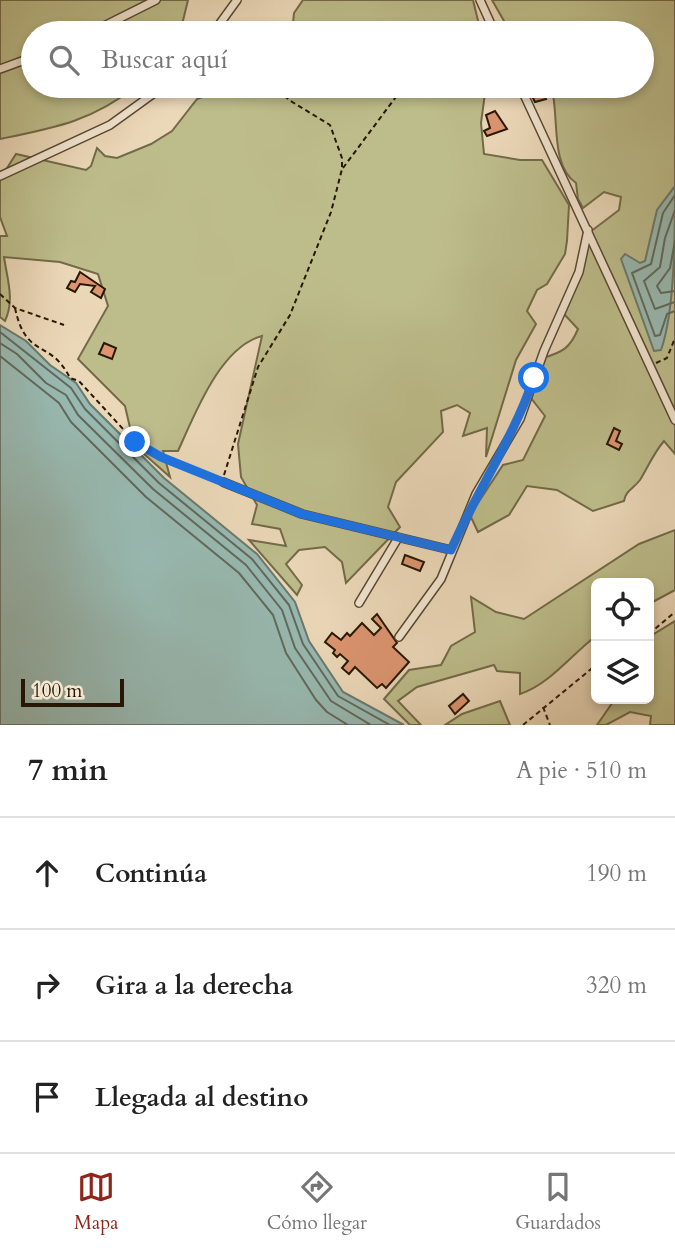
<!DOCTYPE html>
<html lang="es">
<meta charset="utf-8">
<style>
:root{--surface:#fff;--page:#f2f2f2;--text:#222;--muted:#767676;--line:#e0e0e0;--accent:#8f2418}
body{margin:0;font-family:Cardo,serif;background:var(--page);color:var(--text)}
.controls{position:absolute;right:21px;bottom:21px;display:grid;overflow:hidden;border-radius:10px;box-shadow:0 4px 10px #0003}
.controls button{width:63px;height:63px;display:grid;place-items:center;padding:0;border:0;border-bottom:2px solid var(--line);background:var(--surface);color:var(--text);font:35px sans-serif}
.scale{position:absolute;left:21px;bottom:18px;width:103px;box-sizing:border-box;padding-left:7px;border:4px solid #281705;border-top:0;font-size:19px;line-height:24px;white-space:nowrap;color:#281705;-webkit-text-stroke:5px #f2e6d1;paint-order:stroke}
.stop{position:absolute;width:21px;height:21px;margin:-16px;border:5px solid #1a73e8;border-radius:50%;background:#fff}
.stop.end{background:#1a73e8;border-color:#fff;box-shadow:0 2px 7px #0008}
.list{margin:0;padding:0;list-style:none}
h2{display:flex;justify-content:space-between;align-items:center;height:91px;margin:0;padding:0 28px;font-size:30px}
h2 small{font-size:23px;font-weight:400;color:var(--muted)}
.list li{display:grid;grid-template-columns:46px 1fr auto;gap:21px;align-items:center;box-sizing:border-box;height:112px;padding:0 28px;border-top:2px solid var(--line)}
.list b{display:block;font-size:26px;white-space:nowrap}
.list em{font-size:23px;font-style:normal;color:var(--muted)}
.icon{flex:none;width:38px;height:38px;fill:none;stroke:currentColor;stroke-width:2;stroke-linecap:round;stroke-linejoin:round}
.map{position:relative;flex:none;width:675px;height:725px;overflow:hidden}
.search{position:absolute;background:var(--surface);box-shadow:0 4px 10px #0003;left:21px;right:21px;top:21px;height:77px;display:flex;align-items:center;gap:18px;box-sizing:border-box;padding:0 24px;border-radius:38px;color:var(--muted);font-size:26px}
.sheet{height:427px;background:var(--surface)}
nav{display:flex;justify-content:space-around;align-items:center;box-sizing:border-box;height:98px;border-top:2px solid var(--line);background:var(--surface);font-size:19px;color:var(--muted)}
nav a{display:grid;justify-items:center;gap:4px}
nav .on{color:var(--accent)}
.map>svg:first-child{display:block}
.green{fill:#bdbd8b;stroke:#726a48;stroke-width:2}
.water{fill:#98b9b1;stroke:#6b786c;stroke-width:2}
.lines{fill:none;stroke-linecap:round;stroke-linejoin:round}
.shore{stroke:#60685b;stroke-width:2}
.building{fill:#dc9570;stroke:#281705;stroke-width:2}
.minor-casing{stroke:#594732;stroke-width:10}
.path{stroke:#281705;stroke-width:2;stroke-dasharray:5 3.5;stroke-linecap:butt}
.minor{stroke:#f2e6d1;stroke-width:7}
.route{stroke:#1a73e8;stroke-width:9}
</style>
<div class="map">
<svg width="675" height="725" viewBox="0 0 675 725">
<rect width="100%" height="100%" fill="#ebd8b8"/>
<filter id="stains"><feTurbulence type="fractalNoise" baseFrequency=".00286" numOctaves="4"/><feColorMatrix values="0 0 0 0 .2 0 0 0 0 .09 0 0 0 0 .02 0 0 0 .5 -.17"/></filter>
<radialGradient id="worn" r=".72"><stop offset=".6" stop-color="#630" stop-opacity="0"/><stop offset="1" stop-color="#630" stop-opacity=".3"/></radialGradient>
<g class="green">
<path d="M0 0H188L180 33H33V86H136C93 121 54 128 0 139Z"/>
<path d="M303 0H473L481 33H292L294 13Z"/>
<path d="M492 0H675V454L664 441C653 454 648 467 640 480 633 489 626 490 624 501L593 511 557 490 527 486 509 515 478 532 470 515 503 465 523 460 545 416 531 398 543 358C563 352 570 348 578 329L563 313 590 232 619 210 621 197 604 192 583 208 578 199 576 183C549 164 560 114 551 86H642V33H503L504 21Z"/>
<path d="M232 86H486L481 123 484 154 520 160H542L569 205 567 241 565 254 547 284 537 290 527 311 536 324 516 360 486 457 487 428 463 436 470 413 457 405 441 411 443 432 396 482 388 507 400 527 346 583 342 562 325 547 299 550 286 564 302 585 297 595 249 540 286 546 280 529 252 524 257 505 241 477 238 444 262 336C220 347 195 414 178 451H163L170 477 134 445 125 406 78 359 108 306 98 274 60 262 4 257C7 278 15 300 5 321L0 317V236H7L0 217V179L16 154 86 170 91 166 97 148 105 156 117 158 151 144 172 131 197 99Z"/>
<path d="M675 530V590L649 604V583H596V636C571 655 550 684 520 694V673L497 671 494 665 417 687 398 701 421 725H410L384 699 409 670 441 665 451 646 475 632 471 597 496 612 524 619 639 544Z"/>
<path d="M675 621V725H650L651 716 630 712 606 725H597L615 699H649V637Z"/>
<path d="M500 701 510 725H445L462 714Z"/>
</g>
<g class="water">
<path d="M675 186C675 232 675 311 661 350L654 351 621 259 625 254 640 263 645 261 657 210Z"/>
<path d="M0 325 26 341 50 365 76 383 90 404 164 478 257 554 295 602 309 641 343 692 404 725H0Z"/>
</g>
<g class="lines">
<g class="shore">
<path d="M675 195 663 213 651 264 632 273 655 336 660 335 667 314 675 311"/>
<path d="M675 210 665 238 660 267 644 281 655 309 675 302"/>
<path d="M675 241 670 268 657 286 661 293 675 291"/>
<path d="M0 332 71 388 85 409 159 483 252 559 289 605 303 644 338 696 390 725"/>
<path d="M0 343 17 354 46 383 66 395 78 415 153 489 246 565 282 610 295 648 331 701 371 725"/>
<path d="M0 356 59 403 71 422 146 497 239 573 273 615 286 653 316 700 327 712 348 725"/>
</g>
</g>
<g class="building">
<path d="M527 86H540L546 99 535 102Z"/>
<path d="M495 111 507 129 487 136 484 131 490 128 486 115Z"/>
<path d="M80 272 105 289 101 298 91 292 95 286 80 284 75 292 67 288 71 281 75 282Z"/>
<path d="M104 343 116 348 112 359 99 354Z"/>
<path d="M614 428 620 431 616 441 622 444 619 450 607 444Z"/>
<path d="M405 555 424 562 420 571 402 564Z"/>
<path d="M377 614 397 643 393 647 409 662 386 688 382 684 377 688 355 667 349 674 342 668 348 661 340 654 337 657 333 653 335 650 325 642 332 633 341 640 347 633 350 636 362 623 374 635 381 628 372 619Z"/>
<path d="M463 694 469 701 455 714 449 706Z"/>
</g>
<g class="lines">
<defs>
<g id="minor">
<path d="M480 0 495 33"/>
<path d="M90 33 156 0"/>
<path d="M213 33 237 0"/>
<path d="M0 69 33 57"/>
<path d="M520 86 675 420"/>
<path d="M0 176 110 125 164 86"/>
<path d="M223 482 302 514 451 550"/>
<path d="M359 603 398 538"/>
<path d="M399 637 441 579 476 494 520 419 544 351 579 272 588 230"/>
</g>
</defs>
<use href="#minor" class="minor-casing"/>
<g class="path">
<path d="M224 27 230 33"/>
<path d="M343 168 404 86"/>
<path d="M0 294 15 308 64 325"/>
<path d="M15 308C26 360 50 338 70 378L79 381 135 442 161 457 218 480"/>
<path d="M656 363 667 358 675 338"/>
<path d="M224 475 258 367 290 315 331 212 342 169V158L330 125 289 100 275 86"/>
<path d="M649 634 675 612"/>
<path d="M543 707 550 725"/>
<path d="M523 725 596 665"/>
</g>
<use href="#minor" class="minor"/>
</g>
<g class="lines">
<path class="route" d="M135 442 161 457 302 514 451 550C477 491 513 439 534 378"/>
</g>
<rect width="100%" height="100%" filter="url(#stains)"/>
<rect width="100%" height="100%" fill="url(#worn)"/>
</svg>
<div class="controls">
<button><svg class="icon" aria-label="locate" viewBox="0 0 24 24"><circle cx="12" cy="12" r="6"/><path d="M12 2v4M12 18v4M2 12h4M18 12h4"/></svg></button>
<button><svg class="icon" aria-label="layers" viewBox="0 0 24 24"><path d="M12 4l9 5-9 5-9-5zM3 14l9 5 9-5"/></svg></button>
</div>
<div class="scale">100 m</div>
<div class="stop" style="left:534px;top:378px"></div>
<div class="stop end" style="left:135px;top:442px"></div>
<div class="search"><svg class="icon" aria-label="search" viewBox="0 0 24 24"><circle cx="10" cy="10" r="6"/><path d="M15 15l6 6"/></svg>Buscar aquí</div>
</div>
<section class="sheet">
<h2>7 min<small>A pie · 510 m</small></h2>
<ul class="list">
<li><svg class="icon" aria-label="ahead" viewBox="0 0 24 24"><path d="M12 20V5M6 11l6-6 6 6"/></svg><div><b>Continúa</b></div><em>190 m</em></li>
<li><svg class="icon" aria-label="right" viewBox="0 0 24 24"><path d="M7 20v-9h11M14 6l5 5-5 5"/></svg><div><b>Gira a la derecha</b></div><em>320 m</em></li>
<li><svg class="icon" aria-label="arrive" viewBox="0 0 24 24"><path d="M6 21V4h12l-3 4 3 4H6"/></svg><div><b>Llegada al destino</b></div></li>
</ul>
</section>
<nav>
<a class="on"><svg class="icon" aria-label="map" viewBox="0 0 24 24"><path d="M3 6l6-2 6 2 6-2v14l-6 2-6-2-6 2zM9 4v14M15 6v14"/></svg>Mapa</a>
<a><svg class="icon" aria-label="directions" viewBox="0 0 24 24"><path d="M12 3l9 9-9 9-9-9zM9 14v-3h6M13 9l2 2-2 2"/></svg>Cómo llegar</a>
<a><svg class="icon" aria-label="saved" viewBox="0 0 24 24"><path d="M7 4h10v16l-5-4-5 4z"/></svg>Guardados</a>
</nav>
